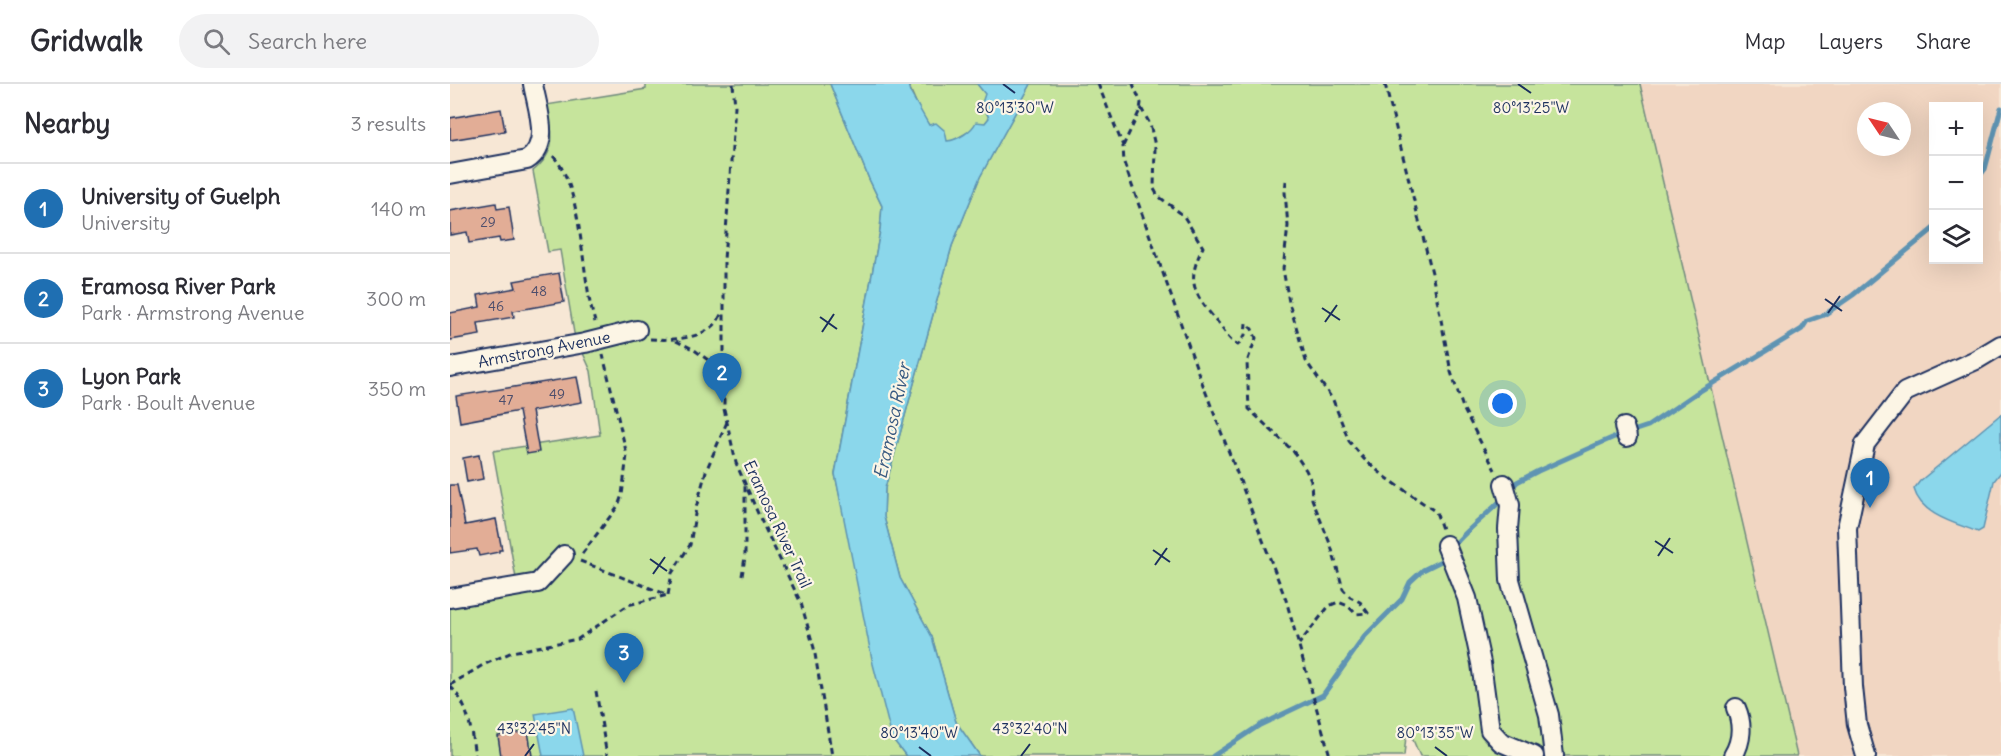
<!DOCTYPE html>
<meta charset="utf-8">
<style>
:root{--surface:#fff;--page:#f2f2f3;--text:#2b2b33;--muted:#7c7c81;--line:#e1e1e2;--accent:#1f6fb2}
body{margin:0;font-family:Delius,sans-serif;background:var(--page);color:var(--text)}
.controls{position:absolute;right:18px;top:18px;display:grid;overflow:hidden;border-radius:0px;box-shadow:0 6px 24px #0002}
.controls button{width:54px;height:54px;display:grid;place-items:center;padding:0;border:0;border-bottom:2px solid var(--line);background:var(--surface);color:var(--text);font:30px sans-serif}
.compass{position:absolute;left:1407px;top:18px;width:54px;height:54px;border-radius:50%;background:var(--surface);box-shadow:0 6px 24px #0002;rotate:305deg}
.you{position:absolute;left:1053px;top:320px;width:21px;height:21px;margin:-15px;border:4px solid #fff;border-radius:50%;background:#1a73e8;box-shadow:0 0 0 9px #1a73e833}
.badge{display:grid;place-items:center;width:39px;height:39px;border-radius:50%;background:var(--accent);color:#fff;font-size:20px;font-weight:700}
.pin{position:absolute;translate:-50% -50px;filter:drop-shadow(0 2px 3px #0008)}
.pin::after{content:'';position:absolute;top:32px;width:21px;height:18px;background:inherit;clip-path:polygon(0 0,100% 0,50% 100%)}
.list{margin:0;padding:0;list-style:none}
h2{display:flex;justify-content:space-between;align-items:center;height:78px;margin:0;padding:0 24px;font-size:26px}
h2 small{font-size:20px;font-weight:400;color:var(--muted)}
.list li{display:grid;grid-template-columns:39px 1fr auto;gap:18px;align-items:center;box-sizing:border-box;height:90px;padding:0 24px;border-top:2px solid var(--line)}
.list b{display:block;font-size:22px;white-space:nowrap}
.list p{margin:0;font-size:20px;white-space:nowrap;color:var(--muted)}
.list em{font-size:20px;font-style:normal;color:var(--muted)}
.icon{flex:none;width:33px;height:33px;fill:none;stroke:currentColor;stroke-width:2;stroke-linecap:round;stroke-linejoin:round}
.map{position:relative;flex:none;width:1551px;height:672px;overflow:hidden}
header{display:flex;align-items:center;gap:36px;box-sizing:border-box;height:84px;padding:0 30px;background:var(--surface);border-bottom:2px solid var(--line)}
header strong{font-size:28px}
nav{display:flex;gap:33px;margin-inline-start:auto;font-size:21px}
.search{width:420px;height:54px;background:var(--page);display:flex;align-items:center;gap:15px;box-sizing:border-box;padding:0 21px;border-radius:33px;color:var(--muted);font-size:22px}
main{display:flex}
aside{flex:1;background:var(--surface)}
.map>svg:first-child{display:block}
.built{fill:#f1d6c2;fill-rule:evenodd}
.green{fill:#c6e49c;stroke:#708a7d;stroke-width:1.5}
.water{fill:#8bd7eb;stroke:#5e94b3;stroke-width:1.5}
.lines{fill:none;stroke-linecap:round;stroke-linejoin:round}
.stream{stroke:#5e94b3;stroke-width:5}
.building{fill:#e2ad96;stroke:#1b2f5e;stroke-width:1.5}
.minor-casing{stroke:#1b2f5e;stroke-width:22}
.path{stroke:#1b2f5e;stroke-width:3;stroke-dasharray:6 4.5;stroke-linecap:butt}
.minor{stroke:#fcf5e5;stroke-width:18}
.ticks{fill:none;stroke:#1b2f5e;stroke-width:2}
.labels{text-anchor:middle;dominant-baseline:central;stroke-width:4.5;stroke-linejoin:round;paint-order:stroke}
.number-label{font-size:14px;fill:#4d4e6c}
.street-label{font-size:16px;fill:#1b2f5e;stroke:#fcf5e5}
.water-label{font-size:18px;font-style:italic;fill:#375981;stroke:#fcf5e5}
.ticks-label{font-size:15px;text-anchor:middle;fill:#1b2f5e;stroke:#fcf5e5;stroke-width:4.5;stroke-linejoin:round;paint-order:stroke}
</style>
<header>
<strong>Gridwalk</strong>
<div class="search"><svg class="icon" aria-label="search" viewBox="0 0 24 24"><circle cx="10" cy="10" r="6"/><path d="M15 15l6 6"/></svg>Search here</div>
<nav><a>Map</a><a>Layers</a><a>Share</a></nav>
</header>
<main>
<aside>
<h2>Nearby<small>3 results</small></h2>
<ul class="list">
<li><span class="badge">1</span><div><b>University of Guelph</b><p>University</p></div><em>140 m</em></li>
<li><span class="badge">2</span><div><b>Eramosa River Park</b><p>Park · Armstrong Avenue</p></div><em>300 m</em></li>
<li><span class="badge">3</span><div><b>Lyon Park</b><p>Park · Boult Avenue</p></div><em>350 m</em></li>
</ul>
</aside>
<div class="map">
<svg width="1551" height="672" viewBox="0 0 1551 672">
<rect width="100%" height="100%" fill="#f7e7d5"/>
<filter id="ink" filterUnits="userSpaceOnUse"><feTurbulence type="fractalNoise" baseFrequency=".0167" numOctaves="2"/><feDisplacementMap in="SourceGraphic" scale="12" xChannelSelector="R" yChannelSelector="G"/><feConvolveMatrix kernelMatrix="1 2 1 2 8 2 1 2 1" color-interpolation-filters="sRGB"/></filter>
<g filter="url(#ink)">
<path class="built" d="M1190 0H1551V672H1347ZM1484 22H1528V176H1484ZM1416 27H1452V63H1416Z"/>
<g class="green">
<path d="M196 0H380L419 95 432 122 430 147 385 390 442 654 456 672H0V524L69 511 43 367 150 351 141 287 124 249 110 166 98 168 83 87C108 67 103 49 96 21L196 5Z"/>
<path d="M458 0H527L536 10 532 19 539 34 535 39 502 57H497L479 41 472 32Z"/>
<path d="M581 0H1190L1347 672H970L957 642 954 672H530L506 638 482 553 450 494 434 433 435 404 502 162 530 93Z"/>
</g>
<g class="water">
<path d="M380 0H458L460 8 479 41 486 39 495 47 497 57C508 56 522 47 526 38L535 39 539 34 532 19 535 10 527 0H581L530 93 502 162 435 404 434 433 450 494 482 553 506 638 530 672H456L442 654 423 580 385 390 430 147 432 122 419 95Z"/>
<path d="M1551 330V388L1544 397 1533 445 1528 448C1505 439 1471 431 1464 405L1470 397Z"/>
<path d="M123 624 133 672H93L85 630Z"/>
</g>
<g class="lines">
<g class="stream">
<path d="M1528 94 1535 85 1551 24"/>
<path d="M1060 406 1067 398 1088 387 1162 354 1198 342 1245 310 1352 245 1357 237 1374 231 1403 211 1484 144"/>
<path d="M1001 465C1016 445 1037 432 1054 413"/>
<path d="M763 672 810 641 873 611 915 552 952 515 960 498 973 486 991 477 995 472"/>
</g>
</g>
<g class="building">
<path d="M51 25 55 47 0 56V34Z"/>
<path d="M46 119 47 125 59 123 64 156 50 158 49 154 19 159 17 148 0 151V127Z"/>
<path d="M109 189 114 218 63 227 64 233 28 239 30 251 0 256V229L30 223 28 211 66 204 64 197Z"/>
<path d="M127 293 132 318 82 327 89 368 77 370 69 327 10 338 6 312Z"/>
<path d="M29 371 33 395 17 398 13 374Z"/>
<path d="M0 401H7L15 441 46 435 52 466H49V468L29 472 27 465 0 469Z"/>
<path d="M78 647 82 672H51L48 652Z"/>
</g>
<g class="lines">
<defs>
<g id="minor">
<path d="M0 90 77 76C102 60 87 24 83 0"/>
<path d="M0 283 135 259 187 246"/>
<path d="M1174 343 1177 353"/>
<path d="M1054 400 1060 421 1058 445 1060 496 1099 631 1104 672"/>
<path d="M996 461 1017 514 1031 579 1040 646 1051 658 1084 672"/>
<path d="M0 514 88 499 114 471"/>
<path d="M1283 672C1292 657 1293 640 1286 624"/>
<path d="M1416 672 1407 641 1403 603 1397 444 1415 360 1455 308 1526 276 1551 261"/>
</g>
</defs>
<use href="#minor" class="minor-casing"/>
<g class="path">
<path d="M283 0 285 22 274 176V325L286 379 310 434 351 519 364 564 382 672"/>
<path d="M648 0 673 62 674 79 748 288 836 516 880 672"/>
<path d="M935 0 982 189 1001 288 1013 324 1045 386"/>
<path d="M691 24 700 40 705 62 704 105 708 112 733 131 753 163C734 200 746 212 769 240 776 249 778 255 788 261L795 251 796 239 802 245 806 254 797 278 799 325 843 367 856 386 861 397 862 415 881 462 893 505 900 513 910 518 918 529 906 530 898 522 888 518 879 522 849 560"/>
<path d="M673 62 690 26 691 19 683 0"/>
<path d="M103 72C129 99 131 169 138 206 139 217 142 227 145 238"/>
<path d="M836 97 835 108 838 142 833 185 839 218 856 277 883 316 899 357 914 375 934 392 986 428 992 445"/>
<path d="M200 255C221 256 244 256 262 243 267 240 270 232 273 227"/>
<path d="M226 257 243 265 273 287"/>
<path d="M132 470 168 422 172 411 177 371 153 271"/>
<path d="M130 477 218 511"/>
<path d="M292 492 295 473V401"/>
<path d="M218 511 222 489 240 461 246 424 256 387 277 338"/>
<path d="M0 601 33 581 62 568 128 555 178 521 218 511"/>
<path d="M0 602C19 621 21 646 25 672"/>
<path d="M146 607 157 672"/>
</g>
<use href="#minor" class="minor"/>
</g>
</g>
<path class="ticks" d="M553 0 565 9M1068 0 1081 9M1375 215 1392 227M872 224 890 236M1378 229 1390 212M370 233 387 245M875 238 887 221M372 248 384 230M1205 457 1223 469M703 466 720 478M1208 472 1220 454M200 475 217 487M705 481 717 464M203 490 215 473M469 663 481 672M985 663 997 672M75 672 84 660M571 672 580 660"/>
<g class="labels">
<g class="number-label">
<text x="38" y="138">29</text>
<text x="89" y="207">48</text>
<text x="46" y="222">46</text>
<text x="107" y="310">49</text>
<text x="56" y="316">47</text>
</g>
<g class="street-label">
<text transform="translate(94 265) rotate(-11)">Armstrong Avenue</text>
<text transform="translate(328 440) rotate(65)">Eramosa River Trail</text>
</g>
<g class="water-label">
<text transform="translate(442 337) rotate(-78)">Eramosa River</text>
</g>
</g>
<g class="ticks-label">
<text x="565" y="29">80°13'30"W</text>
<text x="1081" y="29">80°13'25"W</text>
<text x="84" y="650">43°32'45"N</text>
<text x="580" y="650">43°32'40"N</text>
<text x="469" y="654">80°13'40"W</text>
<text x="985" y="654">80°13'35"W</text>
</g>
</svg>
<div class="controls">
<button>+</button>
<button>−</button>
<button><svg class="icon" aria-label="layers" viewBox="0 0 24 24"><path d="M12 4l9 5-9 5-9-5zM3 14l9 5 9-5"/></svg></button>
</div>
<svg class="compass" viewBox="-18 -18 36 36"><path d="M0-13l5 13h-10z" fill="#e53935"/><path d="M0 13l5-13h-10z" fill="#7c7c81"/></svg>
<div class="you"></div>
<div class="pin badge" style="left:1420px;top:424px">1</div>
<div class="pin badge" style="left:272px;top:319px">2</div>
<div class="pin badge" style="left:174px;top:599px">3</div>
</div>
</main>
